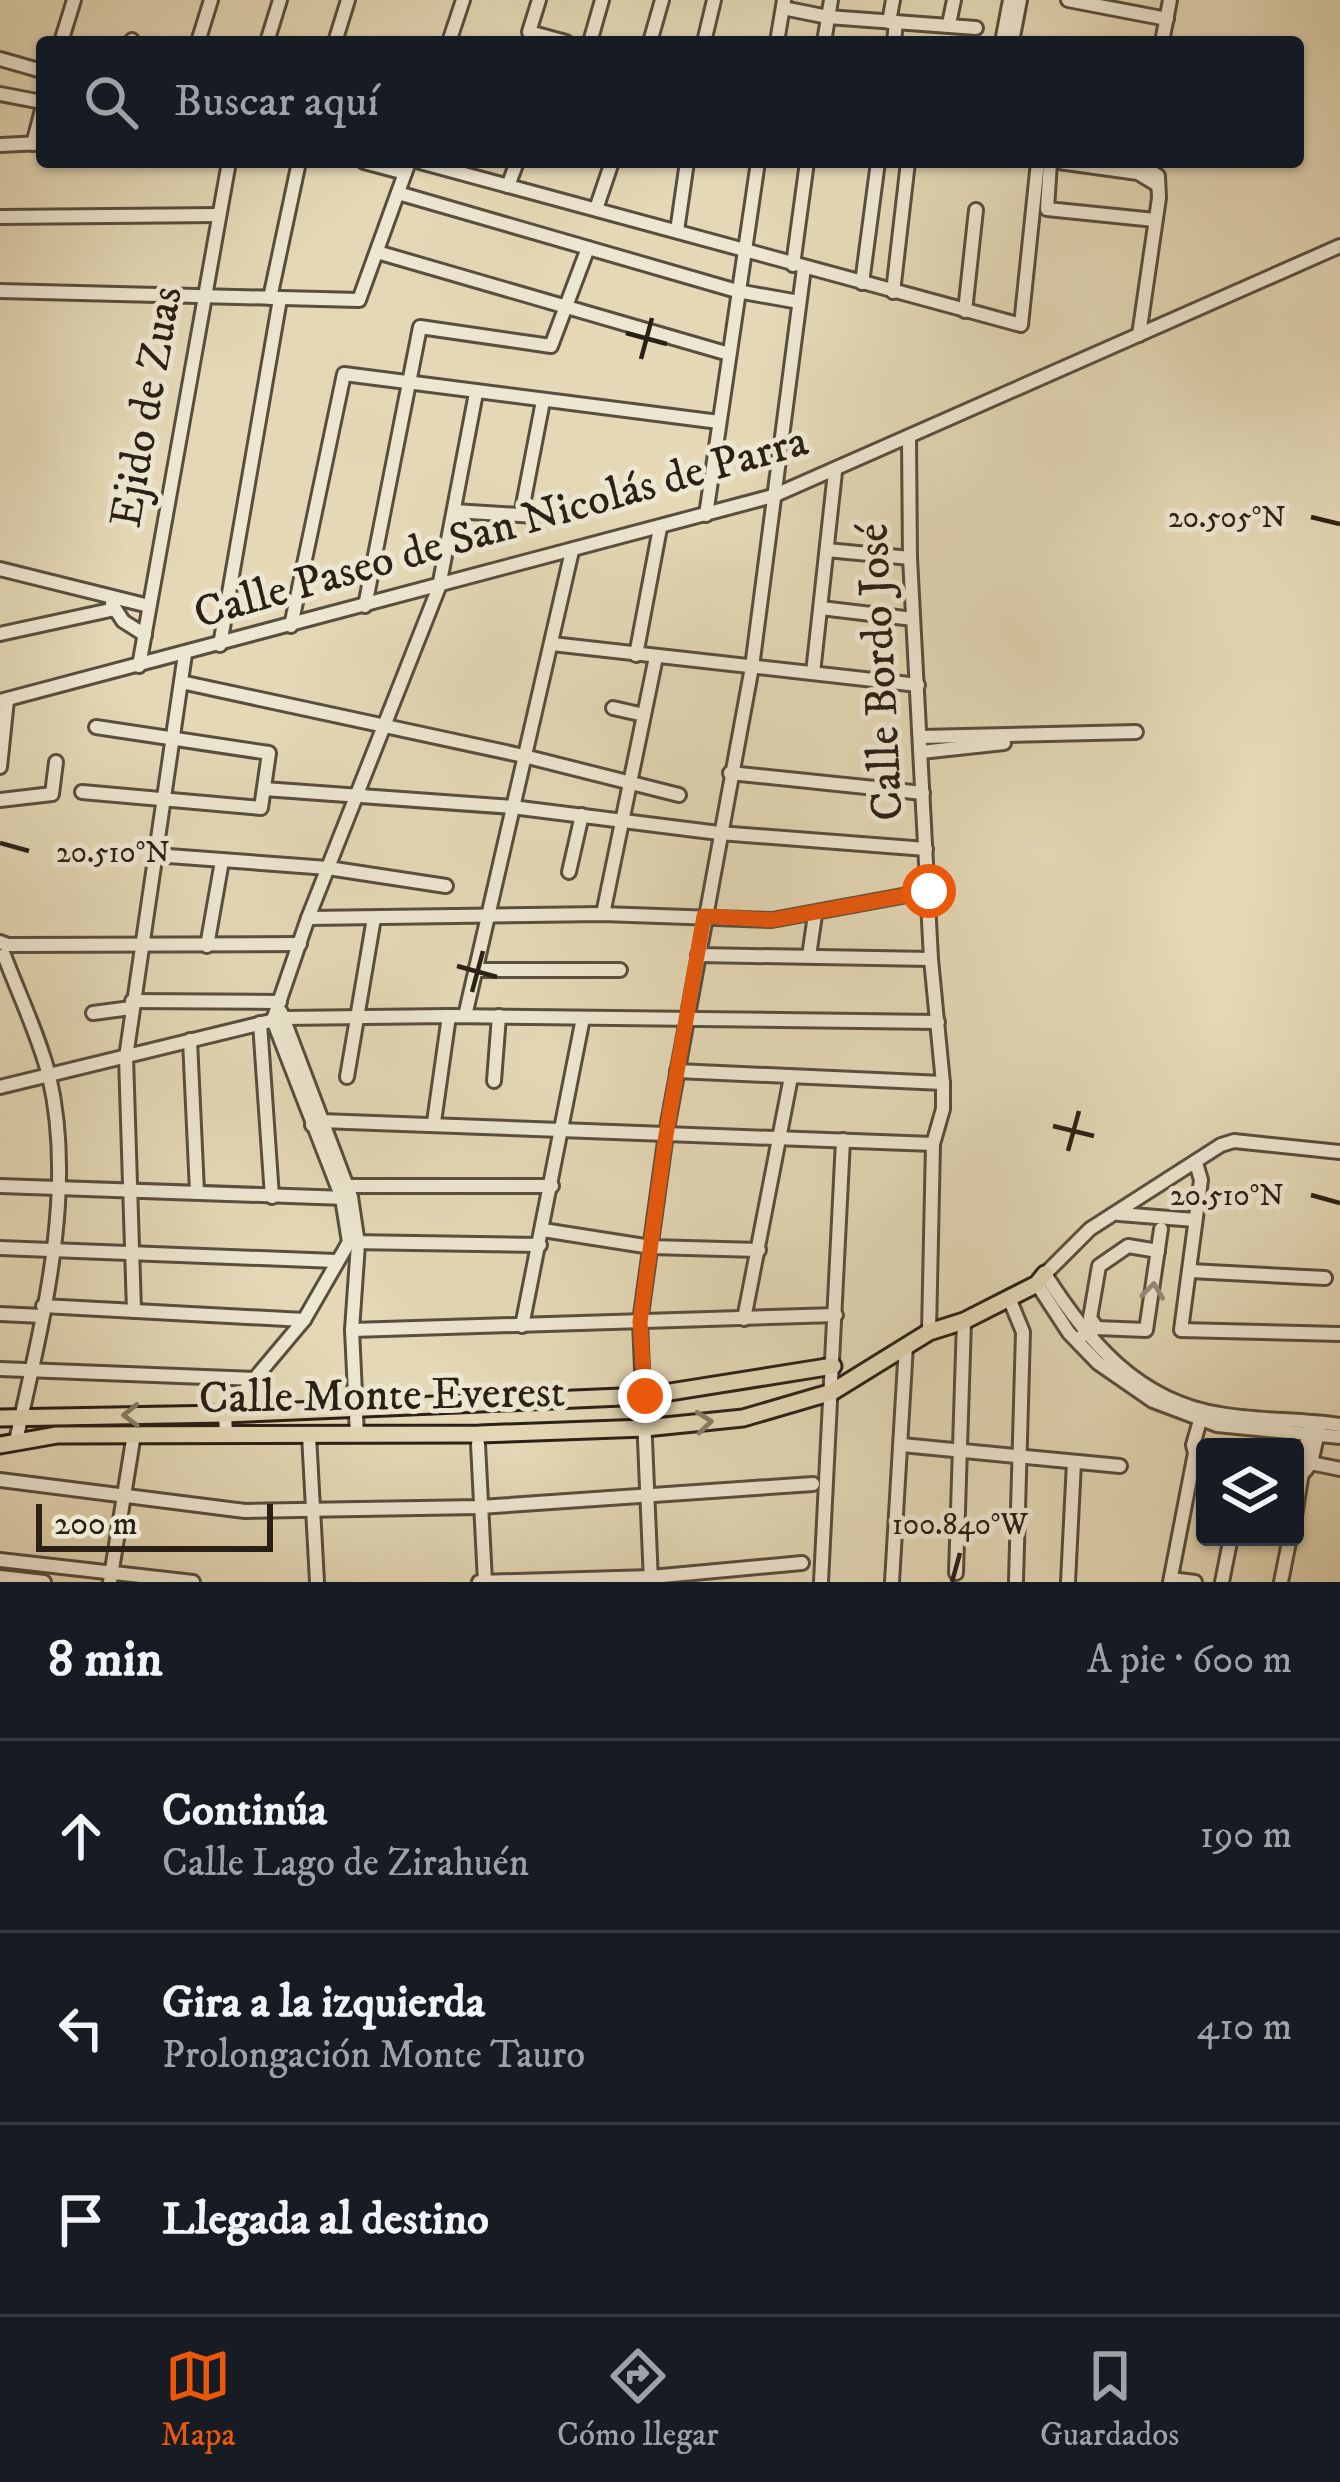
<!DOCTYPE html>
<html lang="es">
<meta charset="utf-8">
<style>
:root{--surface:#171b24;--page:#20242c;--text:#f1f3f6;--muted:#9ea1a6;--line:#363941;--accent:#ea580c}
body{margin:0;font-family:"IM FELL DW Pica",serif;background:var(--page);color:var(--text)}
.controls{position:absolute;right:36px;bottom:36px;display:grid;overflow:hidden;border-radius:12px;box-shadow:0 3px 9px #0004}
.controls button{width:108px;height:108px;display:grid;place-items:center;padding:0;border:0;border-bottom:3px solid var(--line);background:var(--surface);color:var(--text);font:60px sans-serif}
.scale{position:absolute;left:36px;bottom:30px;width:237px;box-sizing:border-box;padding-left:12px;border:6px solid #2b2016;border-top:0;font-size:33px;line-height:42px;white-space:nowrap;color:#2b2016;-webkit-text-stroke:9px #ede6d0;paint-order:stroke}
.stop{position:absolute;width:36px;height:36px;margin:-27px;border:9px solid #ea580c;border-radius:50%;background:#fff}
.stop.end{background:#ea580c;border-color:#fff;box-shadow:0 3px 12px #0008}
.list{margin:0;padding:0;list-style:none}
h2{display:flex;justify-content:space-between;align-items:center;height:156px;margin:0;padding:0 48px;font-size:51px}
h2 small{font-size:39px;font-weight:400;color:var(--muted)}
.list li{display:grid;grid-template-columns:78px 1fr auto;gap:36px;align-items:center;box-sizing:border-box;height:192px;padding:0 48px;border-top:3px solid var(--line)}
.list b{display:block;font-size:45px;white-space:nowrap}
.list p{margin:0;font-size:39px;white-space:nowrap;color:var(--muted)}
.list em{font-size:39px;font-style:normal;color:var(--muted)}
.icon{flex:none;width:66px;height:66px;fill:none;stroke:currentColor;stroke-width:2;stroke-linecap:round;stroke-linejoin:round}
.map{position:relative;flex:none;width:1340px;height:1582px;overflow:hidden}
.search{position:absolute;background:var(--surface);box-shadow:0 3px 9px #0004;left:36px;right:36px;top:36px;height:132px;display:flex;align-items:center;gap:30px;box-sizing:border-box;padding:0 42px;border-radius:12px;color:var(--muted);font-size:45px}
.sheet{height:732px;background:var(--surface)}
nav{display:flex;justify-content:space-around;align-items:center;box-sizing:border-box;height:168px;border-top:3px solid var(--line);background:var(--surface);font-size:33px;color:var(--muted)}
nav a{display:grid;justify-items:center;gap:6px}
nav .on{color:var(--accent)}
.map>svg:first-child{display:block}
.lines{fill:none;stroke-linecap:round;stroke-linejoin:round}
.minor-casing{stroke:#594e3e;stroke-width:18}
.major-casing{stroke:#2b2016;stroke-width:21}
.minor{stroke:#ede6d0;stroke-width:12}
.major{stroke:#e4d8b6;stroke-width:15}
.oneway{stroke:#968d7c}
.oneway2{stroke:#887c66}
.route{stroke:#ea580c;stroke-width:15}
.ticks{fill:none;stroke:#2b2016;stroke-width:4.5}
.labels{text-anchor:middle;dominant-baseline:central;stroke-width:10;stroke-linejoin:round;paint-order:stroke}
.street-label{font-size:45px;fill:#2b2016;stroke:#ede6d0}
.ticks-label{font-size:30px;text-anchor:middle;fill:#2b2016;stroke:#ede6d0;stroke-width:10;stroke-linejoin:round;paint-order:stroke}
</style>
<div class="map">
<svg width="1340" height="1582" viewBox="0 0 1340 1582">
<rect width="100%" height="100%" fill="#e4d8b6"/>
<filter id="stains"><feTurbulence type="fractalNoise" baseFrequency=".00167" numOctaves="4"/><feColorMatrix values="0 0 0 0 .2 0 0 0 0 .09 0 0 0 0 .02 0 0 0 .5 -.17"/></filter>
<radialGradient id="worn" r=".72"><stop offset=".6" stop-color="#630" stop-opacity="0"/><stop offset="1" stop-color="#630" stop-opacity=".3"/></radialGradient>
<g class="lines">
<defs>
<g id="minor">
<path d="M539 0 529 32 566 42"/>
<path d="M1068 0 1167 19"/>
<path d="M783 8 828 17 976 28"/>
<path d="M889 22 893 0"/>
<path d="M949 24 954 0"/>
<path d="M61 42 74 0"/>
<path d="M131 42 132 40"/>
<path d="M198 42 211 0"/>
<path d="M267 42 280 0"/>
<path d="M335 42 348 0"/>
<path d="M449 42 463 0"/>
<path d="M590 42 602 0"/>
<path d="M650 42 662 0"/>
<path d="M704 42 714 0"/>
<path d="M777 42 784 0"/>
<path d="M824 42 831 0"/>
<path d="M894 42 896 22"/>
<path d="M1002 42 1010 0"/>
<path d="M1012 42 1020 0"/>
<path d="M1162 42 1170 0"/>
<path d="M0 59 42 71"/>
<path d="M0 94 42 102"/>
<path d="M33 144 42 110"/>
<path d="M0 145 42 143"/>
<path d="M364 162 405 173"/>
<path d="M420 162 1021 325 1038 162"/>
<path d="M1050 162 1047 209 1155 220"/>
<path d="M1059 162 1138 173 1158 185"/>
<path d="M1127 162 1140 164 1158 176 1159 198 1139 335"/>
<path d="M508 186 517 162"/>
<path d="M398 193 737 291 799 302"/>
<path d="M596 209 612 162"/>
<path d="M0 217 219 215"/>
<path d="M677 231 687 162"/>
<path d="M377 252 729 354"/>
<path d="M793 265 807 162"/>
<path d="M862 283 878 162"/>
<path d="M0 291 359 300 409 162"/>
<path d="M893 292 908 162"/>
<path d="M270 298 299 162"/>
<path d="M965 311 976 210"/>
<path d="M909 439 910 558 931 959 943 1083V1109L933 1144 929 1332"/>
<path d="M454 511 551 517"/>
<path d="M521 515 543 401"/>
<path d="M706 515 758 162"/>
<path d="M827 550 910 558"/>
<path d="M0 569 149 606"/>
<path d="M112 604 123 621 145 635"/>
<path d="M365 606 420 327 551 346 588 248"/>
<path d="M821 608 913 619"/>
<path d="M291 626 344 374 719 422"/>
<path d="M0 634 115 609"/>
<path d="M552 644 918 685"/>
<path d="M220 645 280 299"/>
<path d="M636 655 660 528"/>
<path d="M139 666 229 162"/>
<path d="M813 673 835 472"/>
<path d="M181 682 524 756 679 795"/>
<path d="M0 701 773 496 1340 246"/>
<path d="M613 708 644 715"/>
<path d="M921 737 1136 732"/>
<path d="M921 752 1004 743"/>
<path d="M0 767 7 700"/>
<path d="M730 773 923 793"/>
<path d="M264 789 512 807 719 833 926 849"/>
<path d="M82 792 261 808 269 753 96 727"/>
<path d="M0 800 52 794 56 762"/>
<path d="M155 855 328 868 446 886"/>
<path d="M569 872 582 815"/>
<path d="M603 914 656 657"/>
<path d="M308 918 603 914 772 920 929 891"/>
<path d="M0 942 8 945 300 944"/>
<path d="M207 946 222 861"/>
<path d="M4 955C19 995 39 1036 49 1076 77 1194 41 1326 16 1441"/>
<path d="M698 955 931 959"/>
<path d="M809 956 815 915"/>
<path d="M475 970H620"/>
<path d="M132 1001 280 1002"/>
<path d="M281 1012 351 1197 358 1244 352 1330 357 1435"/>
<path d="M93 1013 131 1008"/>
<path d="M465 1016 572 551"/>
<path d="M260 1023 272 1197"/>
<path d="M190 1040 197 1192"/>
<path d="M677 1071 943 1083"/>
<path d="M347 1077 374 918"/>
<path d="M494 1081 499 1016"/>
<path d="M0 1087 283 1018 449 1016 938 1022"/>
<path d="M434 1122 449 1016"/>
<path d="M312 1125 321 1121 933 1144"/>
<path d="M1340 1152 1234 1141 1221 1145 1090 1229 1045 1274C1087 1340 1137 1401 1220 1414 1259 1421 1300 1419 1340 1425"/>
<path d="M1196 1163 1201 1180 1181 1330 1340 1334"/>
<path d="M0 1186 346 1198"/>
<path d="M347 1186H552"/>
<path d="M1119 1214 1195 1220"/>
<path d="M543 1230 651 1247 759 1250"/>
<path d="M349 1242 342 1198 273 1020 308 918 439 587 476 393"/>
<path d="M350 1242 540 1245"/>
<path d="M0 1248 336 1261"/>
<path d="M1190 1271 1325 1278"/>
<path d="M1037 1284 1069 1333 1098 1363 1153 1401 1217 1425 1340 1437"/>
<path d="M1009 1298 1023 1332 1016 1581"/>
<path d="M43 1306 304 1320"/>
<path d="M134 1311 126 1057 185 654"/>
<path d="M0 1314 42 1316"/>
<path d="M744 1319 791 1077"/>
<path d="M522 1326 583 1018"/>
<path d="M1097 1328 1090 1318 1099 1266 1128 1246 1158 1251"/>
<path d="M352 1330 836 1315"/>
<path d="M1082 1336 1097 1328 1146 1330 1161 1229"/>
<path d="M0 1369 258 1379"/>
<path d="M226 1435 225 1414 304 1320 349 1242"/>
<path d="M309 1435 317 1582"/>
<path d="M478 1444 485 1582"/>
<path d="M902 1445 1120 1466"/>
<path d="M1306 1462 1340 1469"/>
<path d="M1305 1471 1311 1463 1319 1428"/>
<path d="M0 1480 245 1511 480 1507 813 1484"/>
<path d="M1295 1516 1309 1428"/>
<path d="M0 1560 193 1582"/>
<path d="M956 1573 964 1321"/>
<path d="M0 1577 44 1582"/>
<path d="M1171 1579 1195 1582"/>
<path d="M110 1582 134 1434"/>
<path d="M479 1582 651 1577 802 1563"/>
<path d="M651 1582 640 1322 666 1134 752 667 804 268"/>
<path d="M821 1582 843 1140"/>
<path d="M892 1582 906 1345"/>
<path d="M1068 1582 1074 1462"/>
<path d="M1170 1582 1195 1453 1193 1445 1201 1417"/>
<path d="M1222 1582 1231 1537"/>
<path d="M1281 1582 1290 1537"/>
</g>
<g id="major">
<path d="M0 1418 225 1414 645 1396 833 1366"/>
<path d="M0 1445 57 1435 479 1434 645 1428 743 1418 832 1392 929 1332 964 1321 1037 1284 1045 1274"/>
</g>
</defs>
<use href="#minor" class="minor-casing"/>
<use href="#major" class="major-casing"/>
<use href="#minor" class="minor"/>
<use href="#major" class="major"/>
</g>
<defs><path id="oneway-chevron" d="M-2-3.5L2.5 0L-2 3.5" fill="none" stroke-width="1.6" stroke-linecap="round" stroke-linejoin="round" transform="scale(3)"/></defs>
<use class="oneway" href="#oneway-chevron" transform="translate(1153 1291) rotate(-83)"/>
<g class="oneway2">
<use href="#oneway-chevron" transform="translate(131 1415) rotate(179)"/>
<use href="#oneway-chevron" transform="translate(704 1422) rotate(-6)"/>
</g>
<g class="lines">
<path class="route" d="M645 1396 640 1322 666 1135 704 916 772 920 929 891"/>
</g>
<path class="ticks" d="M626 333 667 344M641 359 652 318M1311 517 1340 524M0 843 29 851M457 966 497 977M472 992 483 951M1053 1126 1094 1136M1068 1151 1079 1111M1311 1195 1340 1203M952 1582 960 1553"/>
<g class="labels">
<g class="street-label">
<text transform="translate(147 407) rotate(-80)">Ejido de Zuas</text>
<text transform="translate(501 528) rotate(-16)">Calle Paseo de San Nicolás de Parra</text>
<text transform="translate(881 672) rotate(-93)">Calle Bordo José</text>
<text transform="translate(382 1396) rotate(-1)">Calle Monte Everest</text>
</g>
</g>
<g class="ticks-label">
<text x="1227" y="527">20.505°N</text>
<text x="113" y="862">20.510°N</text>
<text x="1227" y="1205">20.510°N</text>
<text x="960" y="1534">100.840°W</text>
</g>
<rect width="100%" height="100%" filter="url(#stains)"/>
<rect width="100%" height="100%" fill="url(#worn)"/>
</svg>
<div class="controls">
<button><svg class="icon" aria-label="layers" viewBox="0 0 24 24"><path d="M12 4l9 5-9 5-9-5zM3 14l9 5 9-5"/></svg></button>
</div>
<div class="scale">200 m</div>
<div class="stop" style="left:929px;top:891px"></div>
<div class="stop end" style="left:645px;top:1396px"></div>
<div class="search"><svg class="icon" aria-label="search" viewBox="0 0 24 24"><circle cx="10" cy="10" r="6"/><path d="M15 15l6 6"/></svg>Buscar aquí</div>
</div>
<section class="sheet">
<h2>8 min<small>A pie · 600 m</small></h2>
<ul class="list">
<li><svg class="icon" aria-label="ahead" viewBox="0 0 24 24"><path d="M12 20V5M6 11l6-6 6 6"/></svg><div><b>Continúa</b><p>Calle Lago de Zirahuén</p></div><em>190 m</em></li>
<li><svg class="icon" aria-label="left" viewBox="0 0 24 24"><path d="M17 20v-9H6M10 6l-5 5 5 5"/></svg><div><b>Gira a la izquierda</b><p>Prolongación Monte Tauro</p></div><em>410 m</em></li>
<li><svg class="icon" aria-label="arrive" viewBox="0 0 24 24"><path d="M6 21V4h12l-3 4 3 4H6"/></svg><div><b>Llegada al destino</b></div></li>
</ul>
</section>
<nav>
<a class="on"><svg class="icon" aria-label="map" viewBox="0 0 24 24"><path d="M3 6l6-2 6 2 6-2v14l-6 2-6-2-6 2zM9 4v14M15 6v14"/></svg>Mapa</a>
<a><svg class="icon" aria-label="directions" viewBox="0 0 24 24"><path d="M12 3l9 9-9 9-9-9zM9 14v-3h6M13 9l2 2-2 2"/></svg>Cómo llegar</a>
<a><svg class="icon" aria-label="saved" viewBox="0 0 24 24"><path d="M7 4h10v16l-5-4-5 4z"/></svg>Guardados</a>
</nav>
